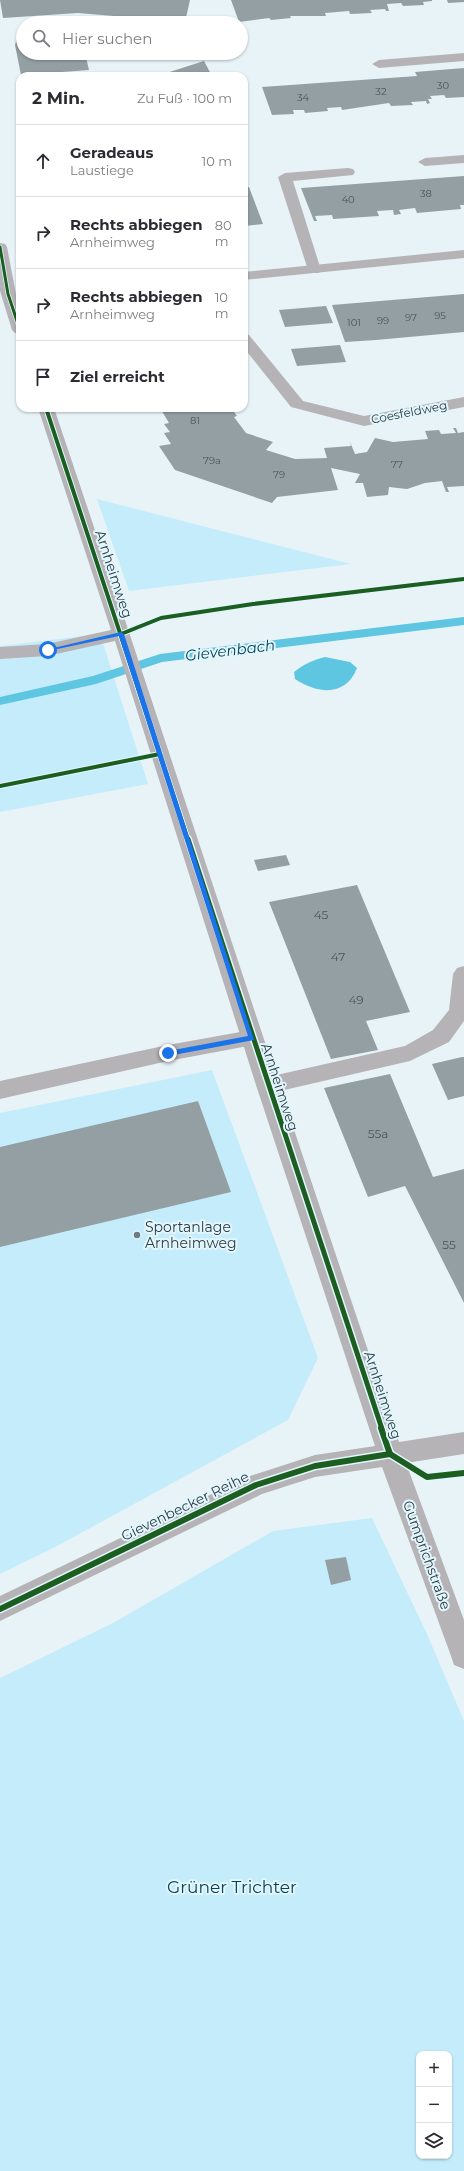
<!DOCTYPE html>
<html lang="de">
<meta charset="utf-8">
<style>
:root{--surface:#fff;--page:#f7f7f7;--text:#2b2b33;--muted:#7c7c81;--line:#e1e1e2}
body{margin:0;font-family:Montserrat,sans-serif;background:var(--page);color:var(--text)}
.controls{position:absolute;right:12px;bottom:12px;display:grid;overflow:hidden;border-radius:8px;box-shadow:0 1px 3px #0004}
.controls button{width:36px;height:36px;display:grid;place-items:center;padding:0;border:0;border-bottom:1px solid var(--line);background:var(--surface);color:var(--text);font:20px sans-serif}
.stop{position:absolute;width:12px;height:12px;margin:-9px;border:3px solid #1a73e8;border-radius:50%;background:#fff}
.stop.end{background:#1a73e8;border-color:#fff;box-shadow:0 1px 4px #0008}
.list{margin:0;padding:0;list-style:none}
h2{display:flex;justify-content:space-between;align-items:center;height:52px;margin:0;padding:0 16px;font-size:17px}
h2 small{font-size:13px;font-weight:400;color:var(--muted)}
.list li{display:grid;grid-template-columns:26px 1fr auto;gap:12px;align-items:center;box-sizing:border-box;height:72px;padding:0 16px;border-top:1px solid var(--line)}
.list b{display:block;font-size:15px;white-space:nowrap}
.list p{margin:0;font-size:13px;white-space:nowrap;color:var(--muted)}
.list em{font-size:13px;font-style:normal;color:var(--muted)}
.icon{flex:none;width:22px;height:22px;fill:none;stroke:currentColor;stroke-width:2;stroke-linecap:round;stroke-linejoin:round}
.map{position:relative;flex:none;width:464px;height:2171px;overflow:hidden}
.search{position:absolute;background:var(--surface);box-shadow:0 1px 3px #0004;left:16px;top:16px;width:232px;height:44px;display:flex;align-items:center;gap:10px;box-sizing:border-box;padding:0 14px;border-radius:22px;color:var(--muted);font-size:15px}
.panel{position:absolute;background:var(--surface);box-shadow:0 1px 3px #0004;left:16px;top:72px;width:232px;height:340px;border-radius:12px}
.map>svg:first-child{display:block}
.green{fill:#c5ecfa;fill-rule:evenodd}
.water{fill:#5fc6e2}
.lines{fill:none;stroke-linecap:round;stroke-linejoin:round}
.stream{fill:#5fc6e2;fill-rule:evenodd}
.building{fill:#949fa3}
.lane{fill:#b6b3b6;fill-rule:evenodd}
.street{fill:#b6b3b6;fill-rule:evenodd}
.cycleway-far3-casing{stroke:#e2f6fe;stroke-width:4.5}
.cycleway-far2-casing{stroke:#e2f6fe;stroke-width:6}
.cycleway-far1-casing{stroke:#e2f6fe;stroke-width:8}
.cycleway-casing{stroke:#e2f6fe;stroke-width:9}
.cycleway-far3{stroke:#1b5e20;stroke-width:3}
.cycleway-far2{stroke:#1b5e20;stroke-width:4}
.cycleway-far1{stroke:#1b5e20;stroke-width:5}
.cycleway{stroke:#1b5e20;stroke-width:6}
.route{fill:#1a73e8}
.poi-dot{fill:#707c81;stroke:#e2f6fe;stroke-width:1.5}
.labels{text-anchor:middle;dominant-baseline:central;stroke-width:4;stroke-linejoin:round;paint-order:stroke}
.far-number-label{font-size:10px;fill:#48555a}
.far-street-label{font-size:12px;fill:#2f3c41;stroke:#e2f6fe}
.number-label{font-size:12px;fill:#48555a}
.street-label{font-size:14px;fill:#2f3c41;stroke:#e2f6fe}
.poi-label{font-size:14px;fill:#2f3c41;stroke:#e2f6fe;text-anchor:start}
.water-label{font-size:15px;font-style:italic;fill:#064151;stroke:#e2f6fe}
.near-park-label{font-size:17px;fill:#0a4454;stroke:#e2f6fe}
</style>
<div class="map">
<svg width="464" height="2171" viewBox="0 0 464 2171">
<rect width="100%" height="100%" fill="#e8f3f8"/>
<g class="green">
<path d="M97 499 351 564 129 591Z"/>
<path d="M100 634 148 784 0 812V646Z"/>
<path d="M212 1070 318 1358 288 1420 59 1545 0 1574V1113Z"/>
<path d="M372 1518 427 1634 464 1721V2171H0V1678L113 1623 273 1531ZM419 2054H449V2156H419Z"/>
</g>
<path class="water" d="M325 657 350 662 357 668C346 697 317 694 295 679L294 672C304 664 313 660 325 657Z"/>
<g class="lines">
<path class="stream" d="M464 617V625L162 662 96 684 0 705V697L93 676 160 654Z"/>
</g>
<g class="building">
<path d="M0 0H190L185 22 78 13 3 18Z"/>
<path d="M231 0H432V1L423 2 424 5 403 6 401 3 387 4 389 11H386L385 9 370 10 372 13 350 14 349 11 325 13 326 16H290L291 18 271 20 269 18 239 22Z"/>
<path d="M447 0H464V2L448 3Z"/>
<path d="M19 32H23V53H85L89 70 21 75 15 45Z"/>
<path d="M204 61 212 76H157Z"/>
<path d="M464 68V97L446 98 444 95 430 96 432 99H428L430 103 427 104 426 101 411 102 413 105 391 106 389 103 342 110 341 107 327 108 328 111 305 113 304 110H293L294 114 272 115 262 87 417 76 415 72Z"/>
<path d="M464 176V205H460L461 209 417 213 415 208 399 210 401 214 394 215 393 210 377 211 379 216 333 219 332 215 315 216 317 221H314L301 188Z"/>
<path d="M249 187 263 224 244 226V188Z"/>
<path d="M464 294V332L376 340 345 342 332 305Z"/>
<path d="M326 306 333 323 285 327 279 310Z"/>
<path d="M340 345 346 362 297 366 291 349Z"/>
<path d="M160 408H231L237 416 234 417 246 433 273 442 266 450 295 459 327 458 324 448 351 446 350 442 355 454 367 452 375 438 393 442 428 439 425 431 439 430 441 434 456 433 453 428H456L458 433 464 432V486L447 487 449 492H446L442 481 425 483 407 489 389 487 388 495 367 497 363 483H355L360 474 331 468 338 490 277 497 272 503 175 470 159 446 171 444 164 433 170 432 164 424 169 423Z"/>
<path d="M286 855 290 865 258 871 254 860Z"/>
<path d="M357 885 410 1012 366 1021 378 1050 331 1059 269 902Z"/>
<path d="M462 1057H464V1096L448 1100 432 1064Z"/>
<path d="M390 1074 433 1177 464 1169V1303L405 1186 368 1197 324 1088Z"/>
<path d="M198 1101 231 1192 0 1247V1147Z"/>
<path d="M346 1557 351 1580 331 1585 325 1560Z"/>
</g>
<g class="lines">
<g class="lane">
<path d="M464 53V61L379 68 372 64 379 60Z"/>
<path d="M464 155V163L425 166 418 162 425 158Z"/>
<path d="M348 168 353 169 355 172 353 175 293 181 321 270 319 273H309L278 177 285 173Z"/>
<path d="M464 966V1021L449 1042 410 1061 267 1094 259 1091 256 1085 259 1079 405 1046 433 1030 449 1010 453 974 457 968Z"/>
<path d="M251 1030 259 1032 262 1038 259 1044 168 1061 0 1099V1081L168 1045Z"/>
</g>
<g class="street">
<path d="M0 243 5 244 7 247 16 294 20 307V335L15 333 12 330 0 291Z"/>
<path d="M464 250V258L244 280V272Z"/>
<path d="M244 333 249 335 303 401 364 416 464 397V407L364 426 291 407 244 348Z"/>
<path d="M38 408H54C170 752 282 1098 399 1442L464 1432V1454L406 1463 464 1620V1669L454 1665 451 1656 382 1467 315 1477 262 1494 0 1621V1596L247 1477 315 1455 375 1446 256 1085 115 641 47 656 0 659V647L47 644 111 630Z"/>
</g>
<defs>
<path id="cycleway-far3" d="M0 247 8 294 20 330"/>
<g id="cycleway-far2">
<path d="M46 408 188 840"/>
<path d="M121 634 161 618 253 604 464 579"/>
<path d="M0 786 160 754"/>
</g>
<path id="cycleway-far1" d="M188 839 382 1429"/>
<g id="cycleway">
<path d="M381 1428 390 1454"/>
<path d="M390 1454 427 1477 464 1473"/>
<path d="M0 1609 256 1485 315 1466 390 1454"/>
</g>
</defs>
<use href="#cycleway-far3" class="cycleway-far3-casing"/>
<use href="#cycleway-far2" class="cycleway-far2-casing"/>
<use href="#cycleway-far1" class="cycleway-far1-casing"/>
<use href="#cycleway" class="cycleway-casing"/>
<use href="#cycleway-far3" class="cycleway-far3"/>
<use href="#cycleway-far2" class="cycleway-far2"/>
<use href="#cycleway-far1" class="cycleway-far1"/>
<use href="#cycleway" class="cycleway"/>
</g>
<path class="route" d="M121 632 124 634 254 1040 168 1056 165 1053 168 1051 248 1036 119 636 48 651 45 650Z"/>
<circle class="poi-dot" cx="137" cy="1235" r="4"/>
<g class="labels">
<g class="far-number-label">
<text x="443" y="85">30</text>
<text x="381" y="91">32</text>
<text x="303" y="97">34</text>
<text x="426" y="193">38</text>
<text x="348" y="199">40</text>
<text x="440" y="315">95</text>
<text x="411" y="317">97</text>
<text x="383" y="320">99</text>
<text x="354" y="322">101</text>
<text x="195" y="420">81</text>
<text x="212" y="460">79a</text>
<text x="397" y="464">77</text>
<text x="279" y="474">79</text>
</g>
<g class="far-street-label">
<text transform="translate(409 412) rotate(-11)">Coesfeldweg</text>
</g>
<g class="number-label">
<text x="321" y="914">45</text>
<text x="338" y="956">47</text>
<text x="356" y="999">49</text>
<text x="378" y="1133">55a</text>
<text x="449" y="1244">55</text>
</g>
<g class="street-label">
<text transform="translate(114 574) rotate(72)">Arnheimweg</text>
<text transform="translate(280 1087) rotate(72)">Arnheimweg</text>
<text transform="translate(383 1395) rotate(72)">Arnheimweg</text>
<text transform="translate(185 1506) rotate(-26)">Gievenbecker Reihe</text>
<text transform="translate(427 1555) rotate(70)">Gumprichstraße</text>
</g>
<g class="poi-label">
<text x="145" y="1227">Sportanlage<tspan x="145" dy="16">Arnheimweg</tspan></text>
</g>
<g class="water-label">
<text transform="translate(230 650) rotate(-7)">Gievenbach</text>
</g>
<g class="near-park-label">
<text x="232" y="1887">Grüner Trichter</text>
</g>
</g>
</svg>
<div class="controls">
<button>+</button>
<button>−</button>
<button><svg class="icon" aria-label="layers" viewBox="0 0 24 24"><path d="M12 4l9 5-9 5-9-5zM3 14l9 5 9-5"/></svg></button>
</div>
<div class="stop" style="left:48px;top:650px"></div>
<div class="stop end" style="left:168px;top:1053px"></div>
<div class="search"><svg class="icon" aria-label="search" viewBox="0 0 24 24"><circle cx="10" cy="10" r="6"/><path d="M15 15l6 6"/></svg>Hier suchen</div>
<section class="panel">
<h2>2 Min.<small>Zu Fuß · 100 m</small></h2>
<ul class="list">
<li><svg class="icon" aria-label="ahead" viewBox="0 0 24 24"><path d="M12 20V5M6 11l6-6 6 6"/></svg><div><b>Geradeaus</b><p>Laustiege</p></div><em>10 m</em></li>
<li><svg class="icon" aria-label="right" viewBox="0 0 24 24"><path d="M7 20v-9h11M14 6l5 5-5 5"/></svg><div><b>Rechts abbiegen</b><p>Arnheimweg</p></div><em>80 m</em></li>
<li><svg class="icon" aria-label="right" viewBox="0 0 24 24"><path d="M7 20v-9h11M14 6l5 5-5 5"/></svg><div><b>Rechts abbiegen</b><p>Arnheimweg</p></div><em>10 m</em></li>
<li><svg class="icon" aria-label="arrive" viewBox="0 0 24 24"><path d="M6 21V4h12l-3 4 3 4H6"/></svg><div><b>Ziel erreicht</b></div></li>
</ul>
</section>
</div>
